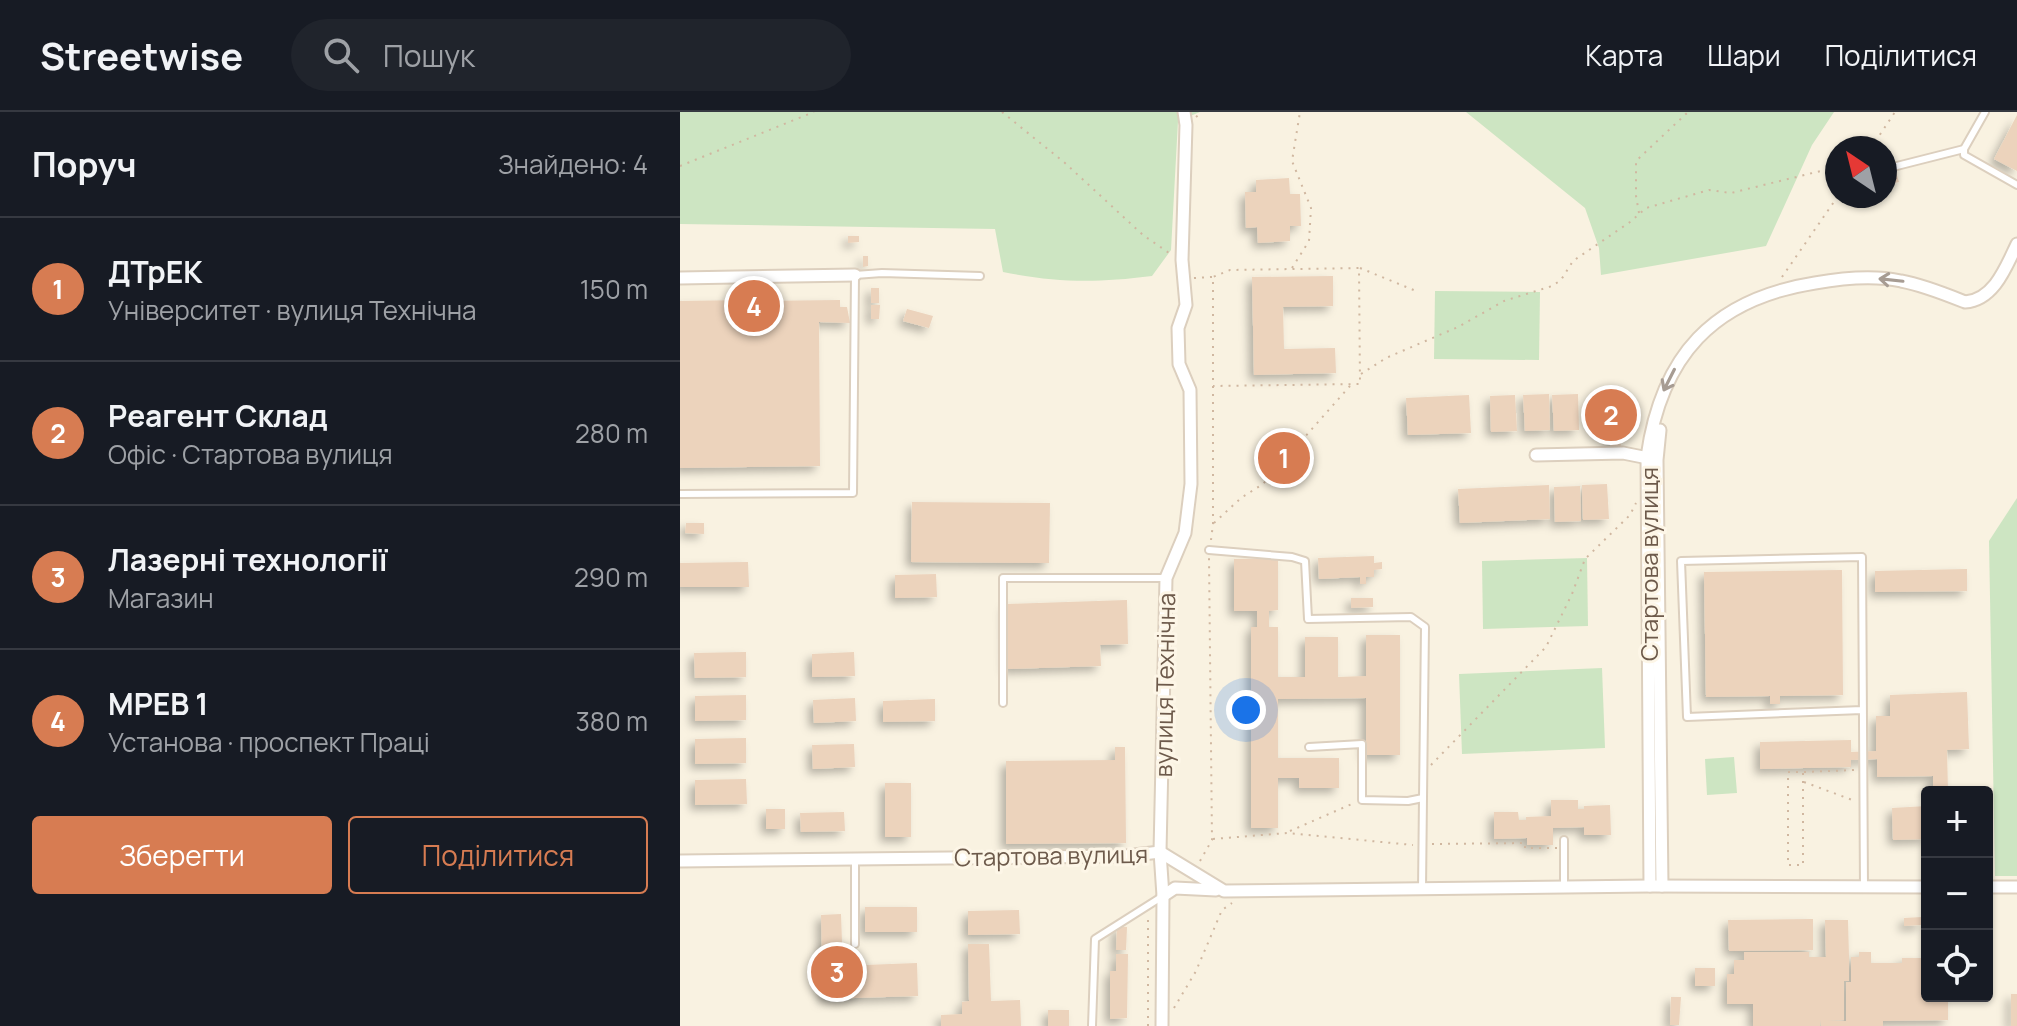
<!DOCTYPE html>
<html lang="uk">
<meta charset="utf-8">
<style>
:root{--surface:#171b24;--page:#20242c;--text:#f1f3f6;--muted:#9ea1a6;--line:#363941;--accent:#d77c52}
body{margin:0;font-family:Manrope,sans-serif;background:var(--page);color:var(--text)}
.controls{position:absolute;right:24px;bottom:24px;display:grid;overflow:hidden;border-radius:8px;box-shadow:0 2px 6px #0004}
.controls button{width:72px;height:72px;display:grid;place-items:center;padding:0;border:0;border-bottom:2px solid var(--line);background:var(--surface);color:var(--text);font:40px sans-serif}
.compass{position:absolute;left:1145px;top:24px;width:72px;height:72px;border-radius:50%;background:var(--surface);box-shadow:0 2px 6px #0004;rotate:325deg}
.you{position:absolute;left:566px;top:598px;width:28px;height:28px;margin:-20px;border:6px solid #fff;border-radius:50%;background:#1a73e8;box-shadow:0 0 0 12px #1a73e833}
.badge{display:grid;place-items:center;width:52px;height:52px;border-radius:50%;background:var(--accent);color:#fff;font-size:26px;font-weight:700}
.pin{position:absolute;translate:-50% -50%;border:4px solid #fff;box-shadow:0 2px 8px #0006}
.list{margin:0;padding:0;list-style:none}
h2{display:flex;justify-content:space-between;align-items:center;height:104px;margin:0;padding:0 32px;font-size:34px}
h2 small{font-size:26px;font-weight:400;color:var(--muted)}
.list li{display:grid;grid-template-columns:52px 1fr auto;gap:24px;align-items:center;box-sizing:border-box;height:144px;padding:0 32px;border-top:2px solid var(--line)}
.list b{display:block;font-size:30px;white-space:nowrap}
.list p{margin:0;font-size:26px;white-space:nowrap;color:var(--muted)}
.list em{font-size:26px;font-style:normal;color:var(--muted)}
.actions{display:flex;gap:16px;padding:24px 32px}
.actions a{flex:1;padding:18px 0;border:2px solid var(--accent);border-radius:8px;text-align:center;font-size:28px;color:var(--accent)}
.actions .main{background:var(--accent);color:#fff}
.icon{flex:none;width:44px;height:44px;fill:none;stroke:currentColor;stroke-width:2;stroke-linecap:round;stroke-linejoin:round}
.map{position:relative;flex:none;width:1337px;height:914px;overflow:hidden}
header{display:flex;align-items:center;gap:48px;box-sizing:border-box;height:112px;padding:0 40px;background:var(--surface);border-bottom:2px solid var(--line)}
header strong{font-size:38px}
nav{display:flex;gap:44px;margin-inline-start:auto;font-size:28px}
.search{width:560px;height:72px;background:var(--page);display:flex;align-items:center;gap:20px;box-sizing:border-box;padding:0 28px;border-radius:44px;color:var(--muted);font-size:30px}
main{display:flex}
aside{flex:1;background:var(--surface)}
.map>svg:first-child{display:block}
.green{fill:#cde5c2}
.building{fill:#ecd3bc;filter:url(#shadow)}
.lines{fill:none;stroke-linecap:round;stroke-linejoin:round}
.service-casing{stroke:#dccfbe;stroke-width:10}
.minor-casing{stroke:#dccfbe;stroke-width:15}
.path{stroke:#d0b7a0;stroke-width:2;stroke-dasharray:2 6;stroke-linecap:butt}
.service{stroke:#fff;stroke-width:6}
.minor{stroke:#fff;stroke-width:11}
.oneway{stroke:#a79c93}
.labels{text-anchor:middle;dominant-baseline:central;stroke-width:6;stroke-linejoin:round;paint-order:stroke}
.street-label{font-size:24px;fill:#6d5a4b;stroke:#fdf6e7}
</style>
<header>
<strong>Streetwise</strong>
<div class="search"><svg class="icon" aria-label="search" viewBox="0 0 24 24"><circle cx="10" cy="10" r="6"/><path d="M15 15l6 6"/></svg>Пошук</div>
<nav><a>Карта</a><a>Шари</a><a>Поділитися</a></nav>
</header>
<main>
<aside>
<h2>Поруч<small>Знайдено: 4</small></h2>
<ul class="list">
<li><span class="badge">1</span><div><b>ДТрЕК</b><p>Університет · вулиця Технічна</p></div><em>150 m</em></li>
<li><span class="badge">2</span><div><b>Реагент Склад</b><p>Офіс · Стартова вулиця</p></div><em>280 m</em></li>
<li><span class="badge">3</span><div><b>Лазерні технології</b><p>Магазин</p></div><em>290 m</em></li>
<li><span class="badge">4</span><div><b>МРЕВ 1</b><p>Установа · проспект Праці</p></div><em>380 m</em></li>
</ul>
<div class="actions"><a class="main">Зберегти</a><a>Поділитися</a></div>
</aside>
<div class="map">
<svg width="1337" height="914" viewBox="0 0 1337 914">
<defs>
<filter id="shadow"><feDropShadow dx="-5" dy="5" stdDeviation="4" flood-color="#0004"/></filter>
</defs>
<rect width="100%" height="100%" fill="#f9f2e1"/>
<g class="green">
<path d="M0 0H520L498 9 491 138 472 164C416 171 378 171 323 160L315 117 0 112Z"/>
<path d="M786 0H1154L1132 33 1086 134 921 163 919 136 905 96Z"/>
<path d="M755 179 860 180 859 248 754 247Z"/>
<path d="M1337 386V764H1315L1309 429Z"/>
<path d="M907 446 908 514 803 517 802 449Z"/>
<path d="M922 556 925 636 782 642 779 562Z"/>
<path d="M1054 645 1057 681 1027 683 1025 647Z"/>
</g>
<g class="building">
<path d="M1337 3V59L1314 47Z"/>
<path d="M1216 60 1219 70 1205 73V63Z"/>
<path d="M609 66 610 82H620L621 114H610V129L578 131 577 115 566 116 565 80H576V68Z"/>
<path d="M168 124H179V130L168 131Z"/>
<path d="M183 144H188V154L183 155Z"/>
<path d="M653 164V194L603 195 604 237 655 236 656 261 574 263 572 165Z"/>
<path d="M67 175H77L78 189 160 188V195H167L170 211 139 210 140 354 0 356V189L67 188Z"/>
<rect x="191" y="176" width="8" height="15"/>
<path d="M191 193H200L199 207H191Z"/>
<path d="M227 197 253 204 249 216 223 209Z"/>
<path d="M869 282 870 318 845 319 843 283Z"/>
<path d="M898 282 899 318 874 319 872 283Z"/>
<path d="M789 283 791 321 728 323 726 286Z"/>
<path d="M835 283 837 319 811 320 810 284Z"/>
<path d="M937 288 941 336 931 337 930 318 924 319 922 289Z"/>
<path d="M927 372 929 407 903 408 902 373Z"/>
<path d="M869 373 870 407 780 411 778 377Z"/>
<path d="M900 374 901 409 875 410 874 375Z"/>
<path d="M232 390 370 391 369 451 231 450Z"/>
<path d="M6 411H24V422L5 421Z"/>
<path d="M694 444V451L702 450V457L694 458V465H686V472H680V465L639 467 638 446Z"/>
<path d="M598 446V498L589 499V515H598V565H625V525H658V565L686 564V523H720V643H686V586L598 587V646H659V676H619V666H598V716H571V515H577V499H554V447Z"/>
<path d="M68 450 69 475H0V451Z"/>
<path d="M1287 457V479L1195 480V459Z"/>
<path d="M1162 458 1163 583 1100 584V592H1090V584L1026 585 1024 460Z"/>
<path d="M256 462 257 485 215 486V463Z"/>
<path d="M671 486H693V495L671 496Z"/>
<path d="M447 488 448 532 420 533 421 554 328 557 327 492Z"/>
<path d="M66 540V565L15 566 14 541Z"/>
<path d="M174 540 175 564 132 565V542Z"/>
<path d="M1287 580 1289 637 1267 638 1268 680H1248V674H1253V664L1197 665V647L1171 648V655L1080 657V630L1171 628V640L1196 639V604H1210V583Z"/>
<path d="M66 583V608L15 609V584Z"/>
<path d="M175 586 176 609 134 611 133 588Z"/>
<path d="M255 587V609L203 610V589Z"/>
<path d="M66 626V651L15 652V627Z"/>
<path d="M174 632 175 655 133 657 132 633Z"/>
<path d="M435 635H445L446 731 326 732V649L435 648Z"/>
<path d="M66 667 67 692 15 693V668Z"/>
<rect x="205" y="671" width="26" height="54"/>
<path d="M871 688H898V697H904V694L930 693 931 723H904V715L873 716V733H847V726L814 727V700H838L839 708H846V705L871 704Z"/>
<path d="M1247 694V727L1213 728 1212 696Z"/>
<rect x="86" y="697" width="19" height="20"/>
<path d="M164 700 165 719 121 720 120 701Z"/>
<rect x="185" y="795" width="52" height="25"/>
<path d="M339 798 340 822 288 823V799Z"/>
<path d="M161 802 163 859 185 858V853L237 851 238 884 143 887 141 803Z"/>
<path d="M1242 805V813L1224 814V806Z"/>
<path d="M1133 807V838L1049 839 1048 808Z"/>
<path d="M1145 808H1168L1169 845V869H1164V908L1148 909H1166V870H1171V845H1179V840H1191V851H1222V846H1247V884H1268V908L1203 909V914H1141L1140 908V914H1073V892H1047V862H1054V848H1064V840H1129V845H1146Z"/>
<path d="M437 814 447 815 446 838H436Z"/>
<path d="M288 832H309L311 889 340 888 341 914H261V903L282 902V890L289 889Z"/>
<path d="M436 842H448L447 906 430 907V859H436Z"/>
<rect x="1015" y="856" width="20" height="18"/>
<rect x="1331" y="882" width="6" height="32"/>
<path d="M991 885H1001L999 913H990Z"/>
<rect x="368" y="898" width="21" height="16"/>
</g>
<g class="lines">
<defs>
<g id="service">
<path d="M1305 0 1284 37V43L1337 73"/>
<path d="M1205 57 1284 37"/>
<path d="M0 382 173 381 175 163 202 161 300 164"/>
<path d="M529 438 612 445 625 449 628 507 731 505 745 515 743 686"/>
<path d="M323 591V466H486"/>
<path d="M1182 598 1007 605 1001 449 1182 445 1184 776"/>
<path d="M629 635 682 632V688L728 689 743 686 742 777"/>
<path d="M884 776V728"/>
<path d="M175 832V747"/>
<path d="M412 914 415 827 483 784"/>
</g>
<g id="minor">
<path d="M0 166 175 163"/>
<path d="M980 318 977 348 982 774"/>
<path d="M856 343 943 341 973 347"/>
<path d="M0 749 445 744 480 740 544 779 970 774 1247 775"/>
<path d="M970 774 967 345C981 244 1033 187 1135 171 1163 166 1194 163 1221 169 1243 173 1265 182 1285 190 1314 188 1326 155 1337 132"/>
<path d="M1307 775H1337"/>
<path d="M483 784 495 776 536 778"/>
<path d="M482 914 483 784 480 740 486 466 505 421 511 372 510 278 499 252 498 216 506 193 502 148 506 13 504 0"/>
</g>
</defs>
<use href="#service" class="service-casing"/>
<use href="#minor" class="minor-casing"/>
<g class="path">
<path d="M322 0 385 51 463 123 492 143"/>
<path d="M516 5 522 0"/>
<path d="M1191 36 1215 0"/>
<path d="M0 54 134 0"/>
<path d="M959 101 956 84V49L1008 0"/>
<path d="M612 156 629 129 631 96 612 49 620 0"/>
<path d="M680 156 736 179"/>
<path d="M1102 165 1158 84"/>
<path d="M514 166 532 165"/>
<path d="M681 262 706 246 778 215 824 189 872 174 881 168 893 149 950 110 966 96 1029 78 1051 81 1157 55"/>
<path d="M534 411 561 386 583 372 670 274"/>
<path d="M531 428 533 412V165L550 158 679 156 680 272 533 274"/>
<path d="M751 653 866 535 892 482 905 447 950 403 956 391"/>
<rect x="1108" y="660" width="15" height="93"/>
<path d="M1124 660 1174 658"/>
<path d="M1124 670 1175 689"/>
<path d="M610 719 674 691"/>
<path d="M533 727 607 721 733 733"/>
<path d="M752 732 845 731V736H877"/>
<path d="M520 749 532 728 529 446"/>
<path d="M494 896 516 859 542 798 552 791"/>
<path d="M468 914V808L471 804"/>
</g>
<use href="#service" class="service"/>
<use href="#minor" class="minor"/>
</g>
<defs><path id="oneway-shaft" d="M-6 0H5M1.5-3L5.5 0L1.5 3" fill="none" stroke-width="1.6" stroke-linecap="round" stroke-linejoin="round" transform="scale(2)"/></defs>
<g class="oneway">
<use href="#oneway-shaft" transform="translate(1211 168) rotate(-174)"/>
<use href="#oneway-shaft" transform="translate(989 268) rotate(117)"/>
</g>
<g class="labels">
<g class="street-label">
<text transform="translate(968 452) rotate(-90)">Стартова вулиця</text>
<text transform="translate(484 573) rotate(-89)">вулиця Технічна</text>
<text transform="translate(371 743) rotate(-1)">Стартова вулиця</text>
</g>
</g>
</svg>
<div class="controls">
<button>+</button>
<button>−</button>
<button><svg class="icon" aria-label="locate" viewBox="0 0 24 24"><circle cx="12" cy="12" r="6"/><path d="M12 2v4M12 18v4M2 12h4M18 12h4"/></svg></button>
</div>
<svg class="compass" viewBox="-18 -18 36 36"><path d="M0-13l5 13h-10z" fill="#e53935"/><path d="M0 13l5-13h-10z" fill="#9ea1a6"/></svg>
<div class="you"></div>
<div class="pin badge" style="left:604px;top:346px">1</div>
<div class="pin badge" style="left:931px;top:303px">2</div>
<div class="pin badge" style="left:157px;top:860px">3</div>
<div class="pin badge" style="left:74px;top:194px">4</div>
</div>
</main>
